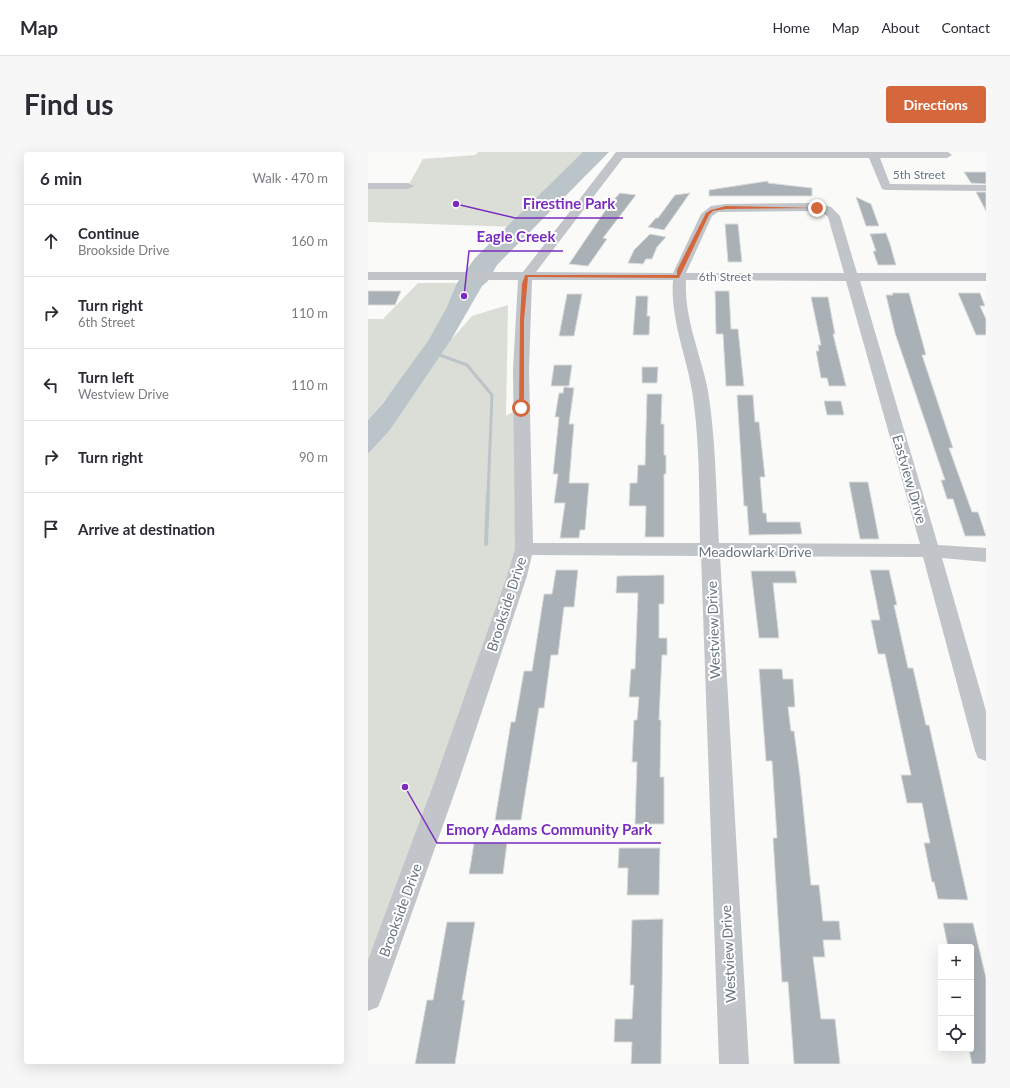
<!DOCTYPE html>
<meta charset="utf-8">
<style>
:root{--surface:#fff;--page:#f7f7f7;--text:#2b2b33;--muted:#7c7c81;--line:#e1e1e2;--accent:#d5673c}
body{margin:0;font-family:Lato,sans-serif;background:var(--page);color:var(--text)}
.controls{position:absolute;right:12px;bottom:12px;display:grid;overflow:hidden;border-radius:4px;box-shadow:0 4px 16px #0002}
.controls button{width:36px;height:36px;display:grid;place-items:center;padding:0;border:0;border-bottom:1px solid var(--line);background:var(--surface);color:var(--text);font:20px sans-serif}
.stop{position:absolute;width:12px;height:12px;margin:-9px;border:3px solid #d5673c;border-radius:50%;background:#fff}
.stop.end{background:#d5673c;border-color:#fff;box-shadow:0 1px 4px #0008}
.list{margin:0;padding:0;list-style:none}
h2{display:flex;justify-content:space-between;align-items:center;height:52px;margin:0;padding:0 16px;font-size:17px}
h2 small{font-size:13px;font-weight:400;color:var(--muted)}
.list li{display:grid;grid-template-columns:26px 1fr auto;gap:12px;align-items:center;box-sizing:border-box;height:72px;padding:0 16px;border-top:1px solid var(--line)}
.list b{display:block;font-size:15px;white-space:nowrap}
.list p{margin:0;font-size:13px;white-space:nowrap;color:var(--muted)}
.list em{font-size:13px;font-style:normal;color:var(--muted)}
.icon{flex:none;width:22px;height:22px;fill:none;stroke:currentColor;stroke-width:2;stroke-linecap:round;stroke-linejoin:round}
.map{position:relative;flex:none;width:618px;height:912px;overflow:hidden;border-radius:4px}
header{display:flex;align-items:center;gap:24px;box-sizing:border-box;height:56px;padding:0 20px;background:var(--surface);border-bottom:1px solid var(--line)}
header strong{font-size:19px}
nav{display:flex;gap:22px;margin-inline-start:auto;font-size:14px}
.intro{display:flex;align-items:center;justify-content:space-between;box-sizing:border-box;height:96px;padding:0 24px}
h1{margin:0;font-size:28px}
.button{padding:10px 18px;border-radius:4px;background:var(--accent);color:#fff;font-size:14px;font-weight:700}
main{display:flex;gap:24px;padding:0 24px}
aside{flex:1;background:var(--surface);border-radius:4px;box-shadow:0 4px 16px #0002}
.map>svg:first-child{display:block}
.green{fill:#daded7}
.water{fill:#bbc4c8}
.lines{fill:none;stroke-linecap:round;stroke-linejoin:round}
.stream-far1{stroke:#bbc4c8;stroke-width:3}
.stream{stroke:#bbc4c8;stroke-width:4}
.building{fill:#a9b0b6;stroke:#dcdcda}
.minor{fill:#c1c5c9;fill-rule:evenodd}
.route{fill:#d5673c}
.labels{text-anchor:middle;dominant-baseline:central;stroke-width:4;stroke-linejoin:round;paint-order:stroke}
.far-street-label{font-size:12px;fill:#667480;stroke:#fff}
.street-label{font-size:14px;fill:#667480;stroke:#fff}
.leader{fill:none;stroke:#7b2cbf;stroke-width:1.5}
.callout-dot{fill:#7b2cbf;stroke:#fff;stroke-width:1.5}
.callout-label{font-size:15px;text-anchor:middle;font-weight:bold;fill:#7b2cbf;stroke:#fff;stroke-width:4;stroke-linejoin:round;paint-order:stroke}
</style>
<header>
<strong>Map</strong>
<nav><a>Home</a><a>Map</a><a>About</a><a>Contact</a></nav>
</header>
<div class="intro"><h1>Find us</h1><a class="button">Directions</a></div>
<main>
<aside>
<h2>6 min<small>Walk · 470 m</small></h2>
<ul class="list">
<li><svg class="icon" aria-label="ahead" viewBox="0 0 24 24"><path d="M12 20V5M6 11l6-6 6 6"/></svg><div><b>Continue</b><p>Brookside Drive</p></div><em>160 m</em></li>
<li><svg class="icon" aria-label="right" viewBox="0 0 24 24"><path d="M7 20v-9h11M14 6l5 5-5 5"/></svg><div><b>Turn right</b><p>6th Street</p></div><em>110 m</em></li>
<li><svg class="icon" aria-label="left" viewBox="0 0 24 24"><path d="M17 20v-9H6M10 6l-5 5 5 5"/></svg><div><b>Turn left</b><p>Westview Drive</p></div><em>110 m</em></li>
<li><svg class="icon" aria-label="right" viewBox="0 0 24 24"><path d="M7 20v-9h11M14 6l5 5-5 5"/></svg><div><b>Turn right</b></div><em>90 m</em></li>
<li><svg class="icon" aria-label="arrive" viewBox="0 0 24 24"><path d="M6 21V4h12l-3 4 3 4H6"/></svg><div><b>Arrive at destination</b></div></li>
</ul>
</aside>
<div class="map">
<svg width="618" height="912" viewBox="0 0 618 912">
<rect width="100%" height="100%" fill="#fafaf8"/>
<g class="green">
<path d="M110 0H228L153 75 0 70V34H40L55 7 107 3Z"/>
<path d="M50 131H89C77 173 30 234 0 268V167H15Z"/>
<path d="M140 153 138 264 153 255 156 397 0 847V302L22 278 83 188 104 164Z"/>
</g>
<path class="water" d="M215 0H241L129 113 120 129 114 134 83 188 22 278 0 302V268L15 251 60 189 78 157 89 131 107 106Z"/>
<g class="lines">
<path class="stream-far1" d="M69 202 99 213 124 243 120 343"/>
<path class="stream" d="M118 392 120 342"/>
</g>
<g class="building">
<path d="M596 20H618V32L603 31Z"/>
<path d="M400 29V31L444 36V44H341V38Z"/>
<path d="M608 40H618V59Z"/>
<path d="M252 41 268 43 235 86 239 87 220 114 201 112 241 53Z"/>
<path d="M322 41 296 78 280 75 288 66H290L307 43Z"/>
<path d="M488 45 503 52 511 74H498Z"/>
<path d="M357 72H370L374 110H360Z"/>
<path d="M518 81 522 92 528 113H510L505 99H508L502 82Z"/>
<path d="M282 82 298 85 289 95 284 107H278L275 112 260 111 266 98Z"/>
<path d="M0 139H33L27 153H0Z"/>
<path d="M347 139H361L363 177H370L376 234H358L355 182H348Z"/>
<path d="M524 141H541L558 203H554L585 296H581L604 360H610L618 384H597L585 347H579L573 328H577L527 181 518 143H525Z"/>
<path d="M590 141H612L617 154H612L618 167V183H608Z"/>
<path d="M199 142H214L206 184H191Z"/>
<path d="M268 144H280L279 164H282L281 183H265Z"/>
<path d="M443 145H460L467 182H465L478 234H461L459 226H453L448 199H451L450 193H453Z"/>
<path d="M186 213H204L201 234H183Z"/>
<path d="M274 215H290L289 231H274Z"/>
<path d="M196 235 206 236 201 272H206L201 331H221L217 378H212L211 386H192L197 351H186L190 322H185L191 265H187L191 241H195Z"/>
<path d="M279 242H294L293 272H296V303H298V322H296V385H277L278 354H261L262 331H269L270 313H277Z"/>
<path d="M369 243H385L387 270H391L397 325H392L395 361H398L399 370H432L434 382 381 383 379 354H376Z"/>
<path d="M456 249H473L476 263H459Z"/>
<path d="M481 330H500L511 387H492Z"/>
<path d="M188 418H210L206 455H196L190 503H183L176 556H171L153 668H127L143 570H147L156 519H164L176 442H184Z"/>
<path d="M502 418H521L529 453H526L540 516H545L558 573H561L600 748 570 747 566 730H564L556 691H562L554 651H539L533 623H543L517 502H510L503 468H512Z"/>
<path d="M383 419H427L429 431H405L411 486H391Z"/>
<path d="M296 423V452H291V486H299V503H294L291 568H293L292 625H296V672H267L269 610H264L266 568H269L271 545H261L263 517H267L270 441H248L249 424Z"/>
<path d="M391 517H414L415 527H425L427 555H420L423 579H426L432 624 443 733H451L455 769H471L473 788H455L457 805H445L453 867H467L472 912H426L420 830H414L405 686H409L404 609H398Z"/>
<path d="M106 691H139L135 722H101Z"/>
<path d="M251 696H292L291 743H259L260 716H250Z"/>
<path d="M295 767 293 912H263L264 890H246L247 867H264L266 833H262L264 768Z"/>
<path d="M79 770H107L94 848H97L87 912H47L59 848H65Z"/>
<path d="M575 771H605L618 826V912H604L601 897H603V795H580Z"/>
</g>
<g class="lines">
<g class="minor">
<path d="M248 0H580L584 3 579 6H512L522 32 618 33V39L518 38 514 37 501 6H255L168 120 305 121 333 62 343 54 358 52 449 51 463 55 472 64 489 121H618V129H492L570 393 618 396V410L574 406 618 559V609L610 606 607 599 555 405 352 404 381 912H351L333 404 164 403 159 424 90 631 14 845 10 855 0 859V808L66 631 139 424 147 397 145 218 150 128H0V120H155ZM448 59 455 61 460 65 476 121H318L344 64 350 60ZM164 128H305C302 167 318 202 324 239 332 289 331 341 332 391H165L161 218ZM318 128 478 129 552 392 351 391C348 341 348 289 340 239 333 202 316 167 318 128Z"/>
<path d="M0 31H40L46 34 40 37H0Z"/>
</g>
</g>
<path class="route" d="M358 54 451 56 358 57 345 59 341 63 311 126 160 125 156 168V256L151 257 152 168 154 132 157 123H309V118L338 61 343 58Z"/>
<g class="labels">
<g class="far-street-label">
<text x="551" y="22">5th Street</text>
<text x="357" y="124">6th Street</text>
</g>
<g class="street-label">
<text transform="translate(542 327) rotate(74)">Eastview Drive</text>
<text x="387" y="399">Meadowlark Drive</text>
<text transform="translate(138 452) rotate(-72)">Brookside Drive</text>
<text transform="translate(345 478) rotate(-92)">Westview Drive</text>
<text transform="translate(32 758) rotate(-70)">Brookside Drive</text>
<text transform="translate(360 802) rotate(-93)">Westview Drive</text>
</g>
</g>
<path class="leader" d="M88 52L147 66H255M96 144L101 99H195M37 635L69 691H293"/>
<g class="callout-dot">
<circle cx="88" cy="52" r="4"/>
<circle cx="96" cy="144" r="4"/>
<circle cx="37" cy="635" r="4"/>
</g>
<g class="callout-label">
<text x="201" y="57">Firestine Park</text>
<text x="148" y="90">Eagle Creek</text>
<text x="181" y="683">Emory Adams Community Park</text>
</g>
</svg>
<div class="controls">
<button>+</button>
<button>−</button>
<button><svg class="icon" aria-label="locate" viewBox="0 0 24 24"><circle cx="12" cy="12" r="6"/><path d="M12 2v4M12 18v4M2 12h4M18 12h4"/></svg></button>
</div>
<div class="stop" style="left:153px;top:256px"></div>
<div class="stop end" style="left:449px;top:56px"></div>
</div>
</main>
